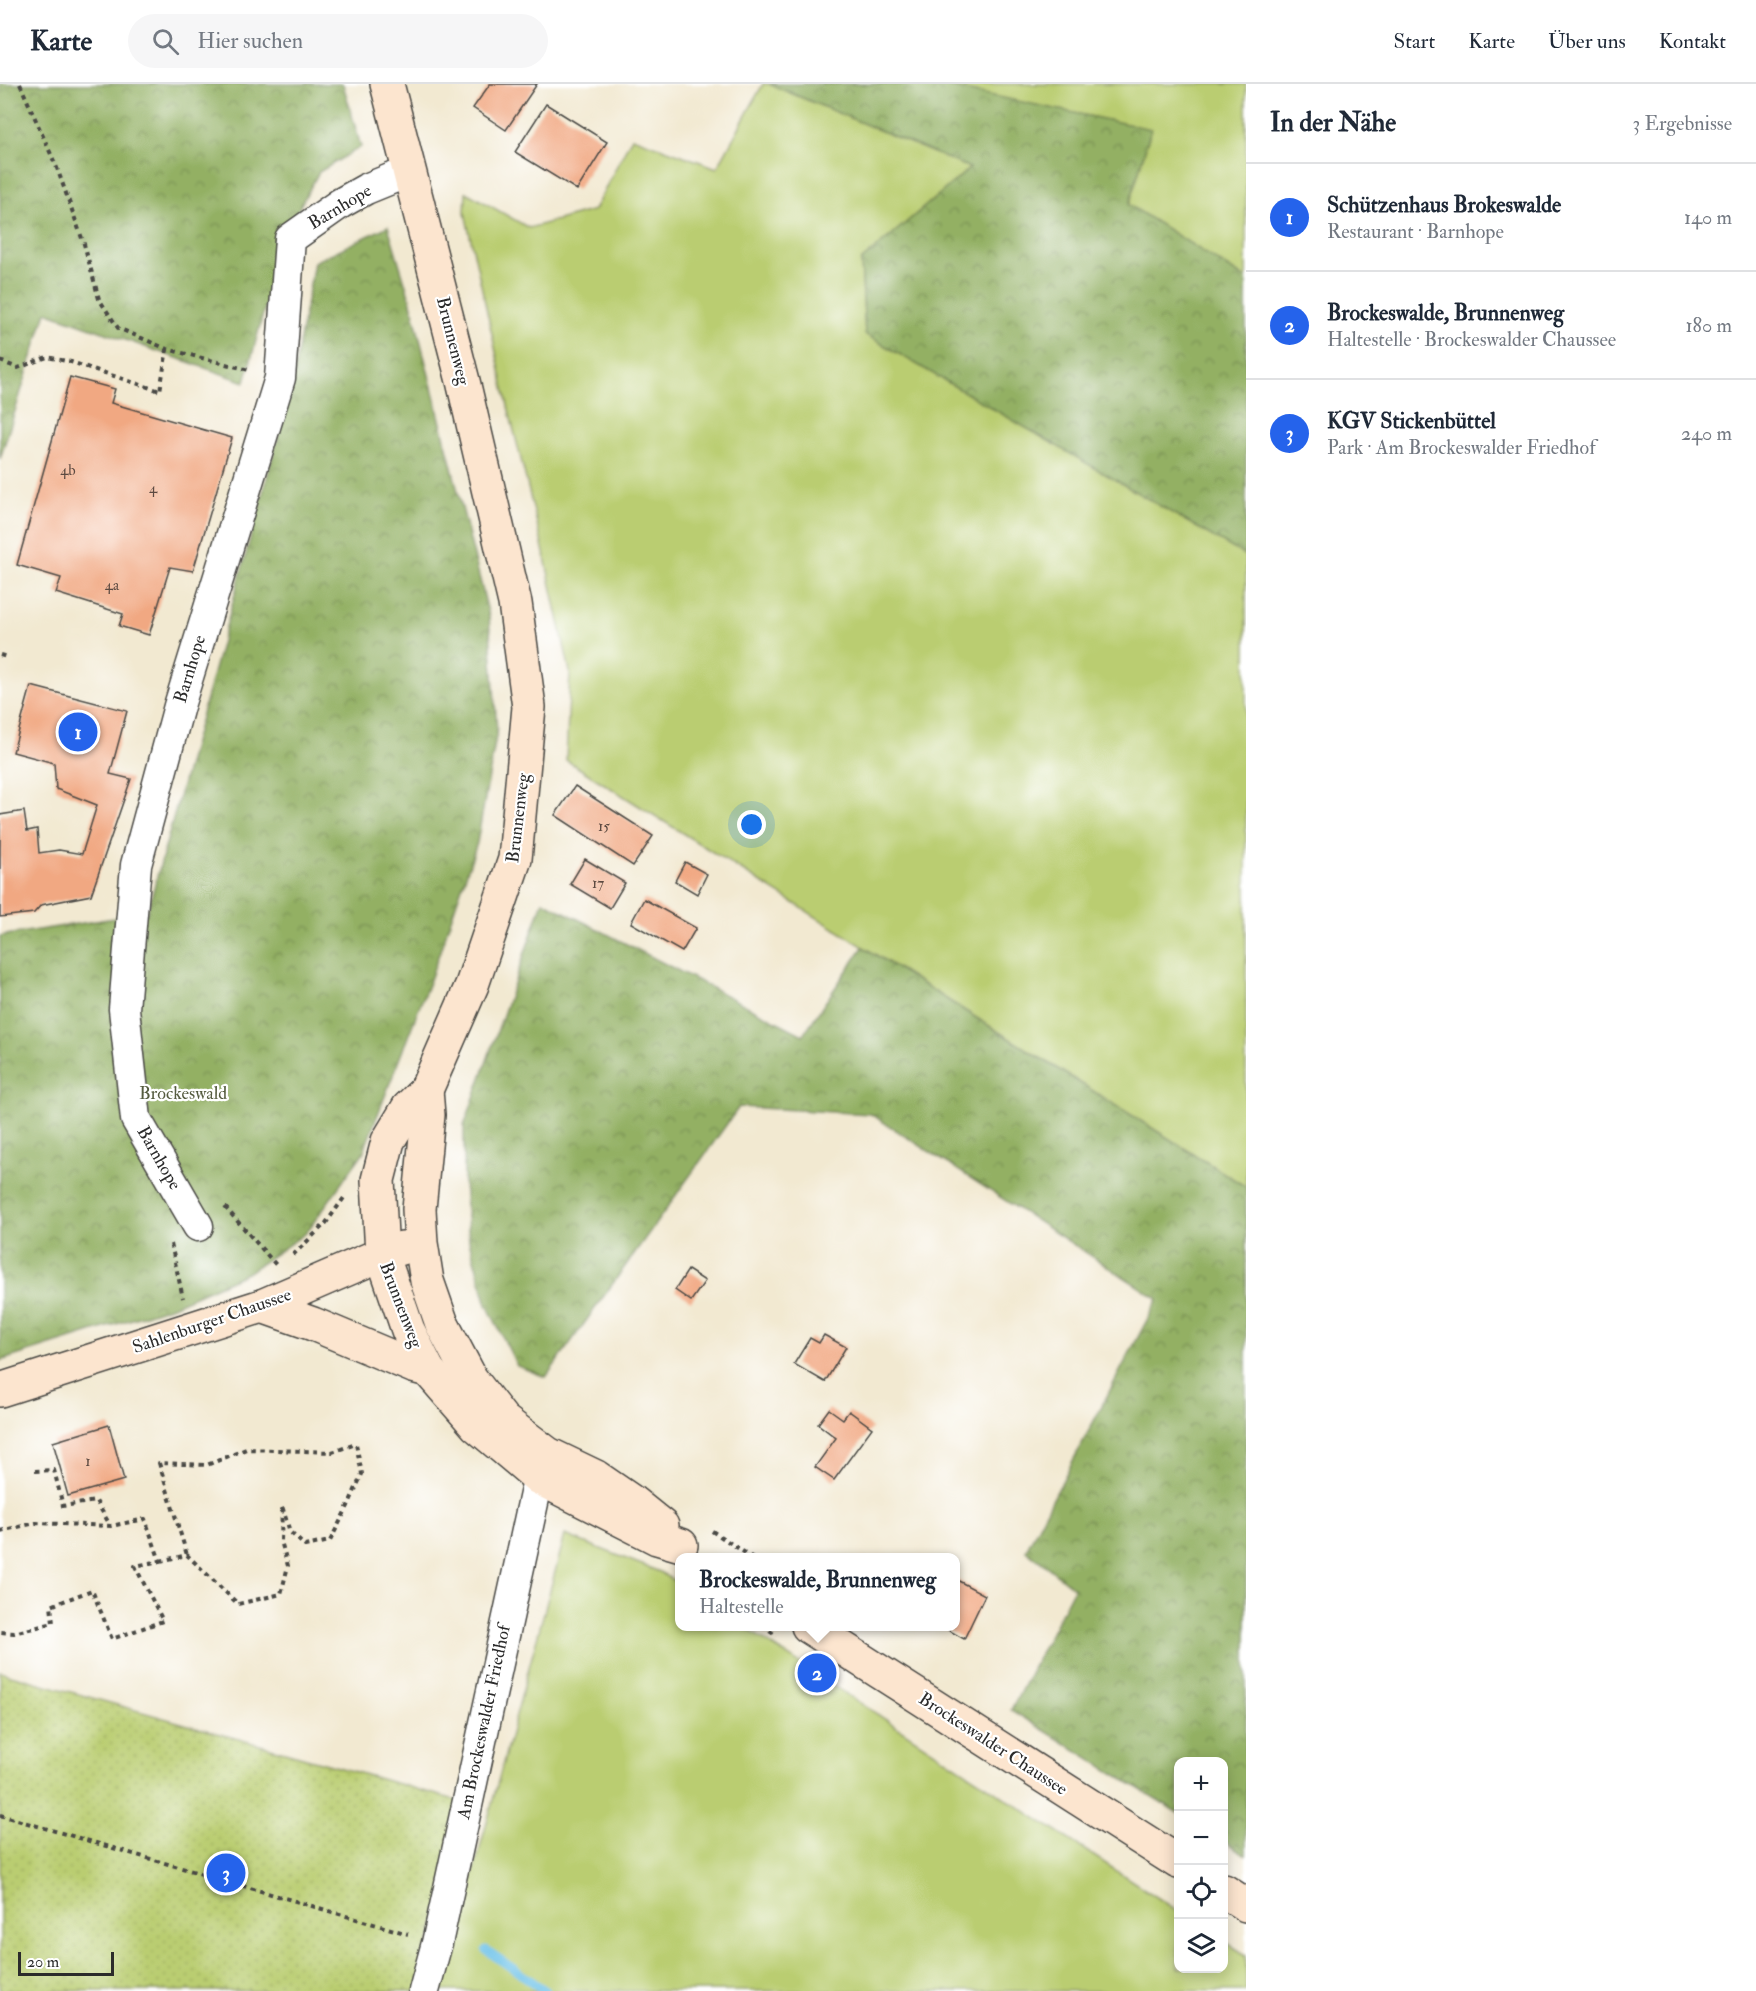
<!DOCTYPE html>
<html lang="de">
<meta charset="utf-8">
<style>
:root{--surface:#fff;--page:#f6f6f7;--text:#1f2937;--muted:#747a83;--line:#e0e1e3;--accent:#2563eb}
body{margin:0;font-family:"IM FELL Double Pica",serif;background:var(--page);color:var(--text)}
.controls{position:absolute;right:18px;bottom:18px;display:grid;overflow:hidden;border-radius:12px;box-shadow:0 3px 15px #0003}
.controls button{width:54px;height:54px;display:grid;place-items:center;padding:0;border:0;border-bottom:2px solid var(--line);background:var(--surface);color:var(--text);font:30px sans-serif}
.scale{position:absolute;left:18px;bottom:15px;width:96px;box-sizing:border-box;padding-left:6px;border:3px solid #2b2b2b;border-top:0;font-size:16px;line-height:21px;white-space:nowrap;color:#2b2b2b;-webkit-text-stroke:4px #fff;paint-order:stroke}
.you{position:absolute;left:752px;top:741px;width:21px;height:21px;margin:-15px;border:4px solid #fff;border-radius:50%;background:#1a73e8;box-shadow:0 0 0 9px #1a73e833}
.badge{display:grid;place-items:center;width:39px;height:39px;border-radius:50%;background:var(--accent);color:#fff;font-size:20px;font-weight:700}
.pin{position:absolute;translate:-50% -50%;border:3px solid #fff;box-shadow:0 2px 6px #0006}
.popup{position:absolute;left:675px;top:1469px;width:285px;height:78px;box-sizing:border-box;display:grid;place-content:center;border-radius:12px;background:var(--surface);filter:drop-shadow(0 2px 4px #0005);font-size:20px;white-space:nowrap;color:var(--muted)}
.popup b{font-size:22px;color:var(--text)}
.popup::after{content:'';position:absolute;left:50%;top:100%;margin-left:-12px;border:12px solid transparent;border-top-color:var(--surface)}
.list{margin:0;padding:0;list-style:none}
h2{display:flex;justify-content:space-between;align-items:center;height:78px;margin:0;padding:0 24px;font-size:26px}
h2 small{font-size:20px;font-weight:400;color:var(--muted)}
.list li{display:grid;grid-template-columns:39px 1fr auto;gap:18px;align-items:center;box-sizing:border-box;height:108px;padding:0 24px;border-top:2px solid var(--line)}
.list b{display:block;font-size:22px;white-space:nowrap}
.list p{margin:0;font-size:20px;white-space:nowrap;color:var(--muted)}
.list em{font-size:20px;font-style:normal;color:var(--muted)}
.icon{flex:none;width:33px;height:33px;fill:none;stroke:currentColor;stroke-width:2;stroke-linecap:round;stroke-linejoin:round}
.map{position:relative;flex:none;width:1246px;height:1907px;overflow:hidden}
header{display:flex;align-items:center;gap:36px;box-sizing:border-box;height:84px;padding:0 30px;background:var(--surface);border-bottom:2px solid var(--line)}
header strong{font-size:28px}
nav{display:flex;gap:33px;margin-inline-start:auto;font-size:21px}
.search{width:420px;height:54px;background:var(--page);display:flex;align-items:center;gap:15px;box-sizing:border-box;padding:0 21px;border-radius:33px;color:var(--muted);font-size:22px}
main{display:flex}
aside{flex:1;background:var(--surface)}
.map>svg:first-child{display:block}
.grass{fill:#bacd71;stroke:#727c4e;stroke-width:1.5}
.forest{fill:url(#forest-crowns);stroke:#5f6e47;stroke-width:1.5}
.park{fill:url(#park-dots);stroke:#727c4e;stroke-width:1.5}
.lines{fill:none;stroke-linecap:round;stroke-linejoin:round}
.stream{stroke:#6bc1e8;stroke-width:9}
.building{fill:#f1a882}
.street-casing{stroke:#494844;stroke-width:33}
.secondary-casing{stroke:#494844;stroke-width:36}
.path{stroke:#494844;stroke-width:4;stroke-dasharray:4.5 4.5;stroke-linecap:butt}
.street{stroke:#fff;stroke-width:30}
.secondary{stroke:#fce5cf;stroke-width:33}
.labels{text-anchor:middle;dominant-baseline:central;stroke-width:4.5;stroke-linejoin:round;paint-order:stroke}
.number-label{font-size:15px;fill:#5c4a41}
.street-label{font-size:18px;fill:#2b2b2b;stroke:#fff}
.park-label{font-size:18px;fill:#565c40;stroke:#fff}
</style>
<header>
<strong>Karte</strong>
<div class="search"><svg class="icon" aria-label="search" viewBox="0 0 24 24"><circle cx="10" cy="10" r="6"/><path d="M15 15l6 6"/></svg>Hier suchen</div>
<nav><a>Start</a><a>Karte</a><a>Über uns</a><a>Kontakt</a></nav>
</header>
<main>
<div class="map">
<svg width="1246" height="1907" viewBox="0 0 1246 1907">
<defs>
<pattern id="forest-crowns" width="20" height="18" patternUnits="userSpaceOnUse" patternTransform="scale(1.5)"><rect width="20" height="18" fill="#93b063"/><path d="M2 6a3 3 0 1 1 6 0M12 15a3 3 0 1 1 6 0" fill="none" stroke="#788f52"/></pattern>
<pattern id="park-dots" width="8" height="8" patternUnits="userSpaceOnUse" patternTransform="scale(1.5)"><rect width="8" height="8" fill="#bacd71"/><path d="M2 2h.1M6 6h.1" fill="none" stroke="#a0b062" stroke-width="1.8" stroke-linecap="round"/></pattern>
</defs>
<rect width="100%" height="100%" fill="#fff"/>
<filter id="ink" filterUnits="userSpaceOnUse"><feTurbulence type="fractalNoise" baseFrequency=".0167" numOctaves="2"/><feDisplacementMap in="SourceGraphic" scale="12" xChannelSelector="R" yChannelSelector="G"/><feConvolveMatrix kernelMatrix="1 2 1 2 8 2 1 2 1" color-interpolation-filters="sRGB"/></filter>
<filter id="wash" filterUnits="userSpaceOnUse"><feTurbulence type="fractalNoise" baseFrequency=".008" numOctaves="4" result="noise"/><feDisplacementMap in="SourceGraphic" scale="24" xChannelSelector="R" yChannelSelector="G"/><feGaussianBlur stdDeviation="1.35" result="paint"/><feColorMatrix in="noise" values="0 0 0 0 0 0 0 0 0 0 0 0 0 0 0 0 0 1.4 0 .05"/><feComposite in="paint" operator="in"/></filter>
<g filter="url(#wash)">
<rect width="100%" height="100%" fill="#f2e9d1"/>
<g class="grass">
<path d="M763 0H769L970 84 861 177 865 250 1246 472V1103L566 676 570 588 542 460 510 331 465 129 466 108 529 144 594 126 632 53 717 84Z"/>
<path d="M936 0H1246V195L1129 121 1151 45Z"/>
<path d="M565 1451 660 1488 679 1500V1542L744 1543 1178 1827V1884H1224V1857L1246 1871V1907H441Z"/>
</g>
<g class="forest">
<path d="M0 0H343L361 63 319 88 284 151 245 298 46 228 0 375Z"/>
<path d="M769 0H936L1151 45 1129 121 1246 195V472L865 250 861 177 970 84Z"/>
<path d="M388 142 410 215 489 532 497 647 477 759 431 893 363 1069 306 1149 247 1189 170 1223 0 1277V852L147 829 290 310 314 178Z"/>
<path d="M543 817 803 951 863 863 1246 1103V1771L1224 1757V1678H1178V1729L1011 1626 1074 1504 1026 1466 1158 1215 871 1030 739 1023 546 1293 517 1282 487 1221 469 1157 464 1099V1042Z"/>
</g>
<path class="park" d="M0 1588 466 1719 417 1907H0Z"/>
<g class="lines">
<path class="stream" d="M486 1866 546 1907"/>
</g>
<g id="blocks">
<g class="building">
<path d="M490 0H537L506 46 473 24Z"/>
<path d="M546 20 607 58 577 106 515 68Z"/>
<path d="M70 293 115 305 111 319 232 354 193 487 170 483 149 551 119 542 123 530 56 509 61 494 17 481Z"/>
<path d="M31 602 127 627 110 690 131 695 91 811 41 821 34 829 0 833V731L24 727 27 747 37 745 39 769 59 766 82 770 97 721 56 705 54 679 13 668Z"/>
<path d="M575 702 653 752 633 782 555 731Z"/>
<path d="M585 775 625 799 610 824 570 800Z"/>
<path d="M685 778 707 790 697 810 675 797Z"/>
<path d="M644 815 696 844 682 868 631 839Z"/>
<path d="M688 1186 705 1197 691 1217 675 1206Z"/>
<path d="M824 1251 846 1263 825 1298 794 1280 810 1254 819 1259Z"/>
<path d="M829 1325 843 1335 849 1327 872 1344 834 1396 815 1383 836 1354 818 1340Z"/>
<path d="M109 1341 124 1396 68 1412 53 1358Z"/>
<path d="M955 1495 985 1511 964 1555 941 1542H955Z"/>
</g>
</g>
</g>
<g filter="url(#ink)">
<use href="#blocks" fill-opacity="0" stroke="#494844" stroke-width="1.5"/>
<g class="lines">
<defs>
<g id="street">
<path d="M198 1142 136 1035 124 925 136 781 179 622 280 294 290 155 341 119 366 105 410 87"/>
<path d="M424 1907 437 1859 536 1405 547 1372"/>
</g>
<g id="secondary">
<path d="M387 0 463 297 515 519 529 623 515 775 472 901 426 1006 408 1024 388 1057 378 1096 382 1170 408 1246 428 1286 476 1341 539 1394 657 1454 681 1461"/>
<path d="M426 1006 428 1031 419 1125 421 1159 427 1197 442 1240 471 1295 503 1336 548 1370 596 1393 631 1417 662 1442"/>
<path d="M262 1222 313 1240 413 1282 428 1286"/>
<path d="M0 1306 262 1222 382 1170 402 1164"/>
<path d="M808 1542 1178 1778"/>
<path d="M1224 1807 1246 1821"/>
</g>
</defs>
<use href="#street" class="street-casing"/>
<use href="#secondary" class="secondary-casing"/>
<g class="path">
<path d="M20 0 57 84 84 160 99 215 118 244 167 265 249 286"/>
<path d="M0 277 18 284 47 273 71 278 160 307 167 265"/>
<path d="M0 571 7 573"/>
<path d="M225 1123 277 1182"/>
<path d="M171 1160 183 1214"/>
<path d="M293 1171 326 1139 346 1111"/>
<path d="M35 1387 54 1386 63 1422 96 1417 110 1441"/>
<path d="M0 1447 36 1439 111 1442 145 1435 160 1477 135 1482 163 1537 112 1555 92 1506 51 1522 53 1539 14 1549 0 1548"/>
<path d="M712 1447 753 1474"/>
<path d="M160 1477 187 1471 238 1520 281 1510 288 1482 281 1457 282 1422 290 1448 305 1462 330 1457 348 1422 362 1390 356 1360 332 1368 246 1365 207 1381 159 1379 187 1471"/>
<path d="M762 1542 777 1552"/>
<path d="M0 1731 408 1850"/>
</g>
<use href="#street" class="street"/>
<use href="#secondary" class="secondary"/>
</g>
</g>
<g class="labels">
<g class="number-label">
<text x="68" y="386">4b</text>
<text x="153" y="404">4</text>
<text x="112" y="501">4a</text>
<text x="604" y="742">15</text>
<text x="598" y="799">17</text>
<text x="88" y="1377">1</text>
</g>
<g class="street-label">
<text transform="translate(340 123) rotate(-31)">Barnhope</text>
<text transform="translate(453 257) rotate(76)">Brunnenweg</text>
<text transform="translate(190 585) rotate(-73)">Barnhope</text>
<text transform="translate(518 734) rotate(-83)">Brunnenweg</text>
<text transform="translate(159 1074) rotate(60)">Barnhope</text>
<text transform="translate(401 1221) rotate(69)">Brunnenweg</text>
<text transform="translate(212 1237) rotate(-19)">Sahlenburger Chaussee</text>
<text transform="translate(484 1638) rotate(-78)">Am Brockeswalder Friedhof</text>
<text transform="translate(993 1660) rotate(33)">Brockeswalder Chaussee</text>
</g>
<g class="park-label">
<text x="183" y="1009">Brockeswald</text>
</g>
</g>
</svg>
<div class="controls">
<button>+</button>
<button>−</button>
<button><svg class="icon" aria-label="locate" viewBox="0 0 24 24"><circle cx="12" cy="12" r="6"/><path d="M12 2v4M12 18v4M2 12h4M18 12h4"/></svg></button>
<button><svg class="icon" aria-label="layers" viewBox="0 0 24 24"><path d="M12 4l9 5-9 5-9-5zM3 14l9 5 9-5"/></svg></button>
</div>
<div class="scale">20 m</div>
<div class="you"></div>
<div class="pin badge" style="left:78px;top:648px">1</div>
<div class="pin badge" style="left:817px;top:1589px">2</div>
<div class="popup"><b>Brockeswalde, Brunnenweg</b>Haltestelle</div>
<div class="pin badge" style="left:226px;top:1789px">3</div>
</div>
<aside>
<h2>In der Nähe<small>3 Ergebnisse</small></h2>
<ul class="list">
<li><span class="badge">1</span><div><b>Schützenhaus Brokeswalde</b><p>Restaurant · Barnhope</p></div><em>140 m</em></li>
<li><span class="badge">2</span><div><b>Brockeswalde, Brunnenweg</b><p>Haltestelle · Brockeswalder Chaussee</p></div><em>180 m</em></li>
<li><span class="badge">3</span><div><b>KGV Stickenbüttel</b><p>Park · Am Brockeswalder Friedhof</p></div><em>240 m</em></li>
</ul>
</aside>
</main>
